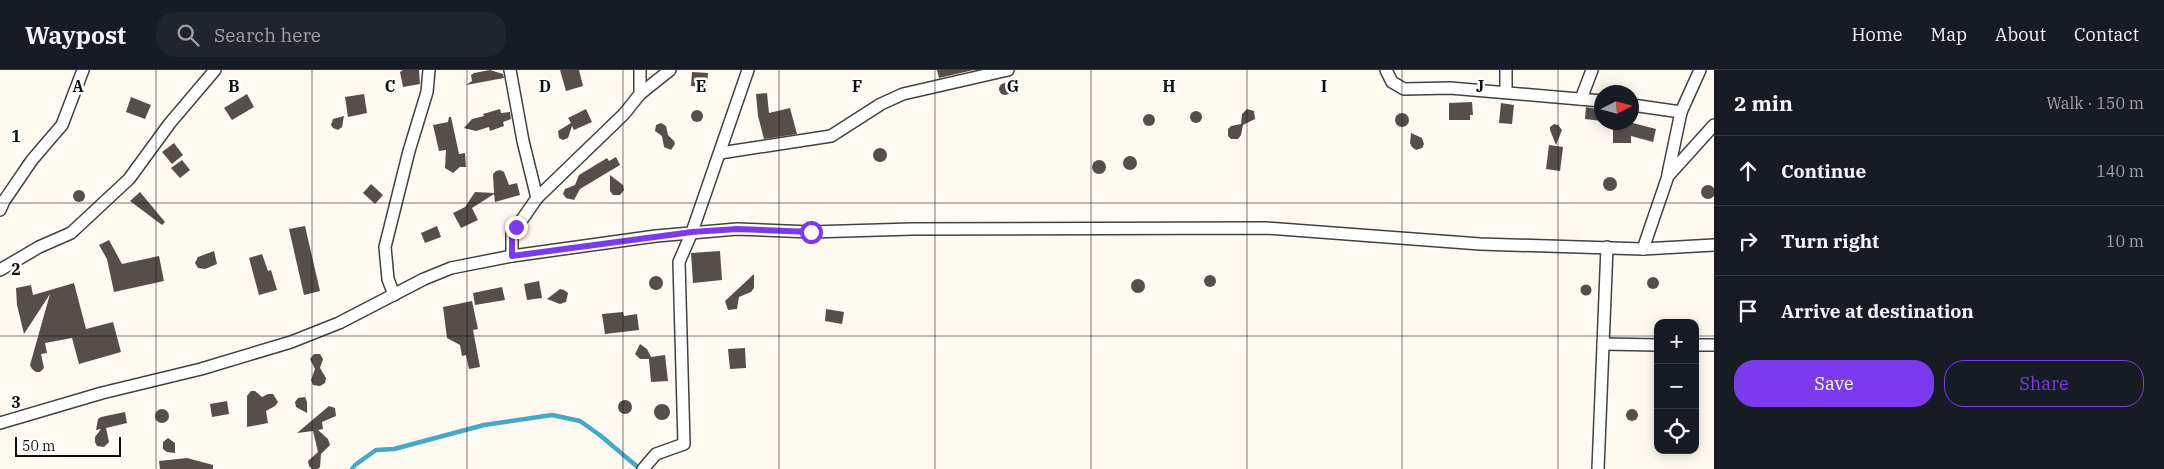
<!DOCTYPE html>
<meta charset="utf-8">
<style>
:root{--surface:#171b24;--page:#20242c;--text:#f1f3f6;--muted:#9ea1a6;--line:#363941;--accent:#7c3aed}
body{margin:0;font-family:"IBM Plex Serif",serif;background:var(--page);color:var(--text)}
.controls{position:absolute;right:15px;bottom:15px;display:grid;overflow:hidden;border-radius:10px;box-shadow:0 2px 12px #0003}
.controls button{width:45px;height:45px;display:grid;place-items:center;padding:0;border:0;border-bottom:1px solid var(--line);background:var(--surface);color:var(--text);font:25px sans-serif}
.compass{position:absolute;left:1594px;top:15px;width:45px;height:45px;border-radius:50%;background:var(--surface);box-shadow:0 2px 12px #0003;rotate:84deg}
.scale{position:absolute;left:15px;bottom:12px;width:106px;box-sizing:border-box;padding-left:5px;border:2px solid #0f0f0f;border-top:0;font-size:14px;line-height:18px;white-space:nowrap;color:#0f0f0f;-webkit-text-stroke:4px #fff;paint-order:stroke}
.stop{position:absolute;width:15px;height:15px;margin:-11px;border:4px solid #7c3aed;border-radius:50%;background:#fff}
.stop.end{background:#7c3aed;border-color:#fff;box-shadow:0 1px 5px #0008}
.list{margin:0;padding:0;list-style:none}
h2{display:flex;justify-content:space-between;align-items:center;height:65px;margin:0;padding:0 20px;font-size:21px}
h2 small{font-size:16px;font-weight:400;color:var(--muted)}
.list li{display:grid;grid-template-columns:32px 1fr auto;gap:15px;align-items:center;box-sizing:border-box;height:70px;padding:0 20px;border-top:1px solid var(--line)}
.list b{display:block;font-size:19px;white-space:nowrap}
.list em{font-size:16px;font-style:normal;color:var(--muted)}
.actions{display:flex;gap:10px;padding:15px 20px}
.actions a{flex:1;padding:11px 0;border:1px solid var(--accent);border-radius:20px;text-align:center;font-size:18px;color:var(--accent)}
.actions .main{background:var(--accent);color:#fff}
.icon{flex:none;width:28px;height:28px;fill:none;stroke:currentColor;stroke-width:2;stroke-linecap:round;stroke-linejoin:round}
.map{position:relative;flex:none;width:1714px;height:399px;overflow:hidden}
header{display:flex;align-items:center;gap:30px;box-sizing:border-box;height:70px;padding:0 25px;background:var(--surface);border-bottom:1px solid var(--line)}
header strong{font-size:24px}
nav{display:flex;gap:28px;margin-inline-start:auto;font-size:18px}
.search{width:350px;height:45px;background:var(--page);display:flex;align-items:center;gap:12px;box-sizing:border-box;padding:0 18px;border-radius:20px;color:var(--muted);font-size:19px}
main{display:flex}
aside{flex:1;background:var(--surface)}
.map>svg:first-child{display:block}
.lines{fill:none;stroke-linecap:round;stroke-linejoin:round}
.stream{stroke:#44a9c6;stroke-width:4.5}
.building{fill:#574e4c}
.street-casing{stroke:#424242;stroke-width:14}
.street{stroke:#fff;stroke-width:11}
.route{stroke:#7c3aed;stroke-width:6}
.grid{fill:none;stroke:#0f0f0f;stroke-width:1;stroke-opacity:0.55}
.grid-label{font-size:16px;text-anchor:middle;font-weight:bold;fill:#0f0f0f;stroke:#fff;stroke-width:5;stroke-linejoin:round;paint-order:stroke}
</style>
<header>
<strong>Waypost</strong>
<div class="search"><svg class="icon" aria-label="search" viewBox="0 0 24 24"><circle cx="10" cy="10" r="6"/><path d="M15 15l6 6"/></svg>Search here</div>
<nav><a>Home</a><a>Map</a><a>About</a><a>Contact</a></nav>
</header>
<main>
<div class="map">
<svg width="1714" height="399" viewBox="0 0 1714 399">
<rect width="100%" height="100%" fill="#fef9f1"/>
<g class="lines">
<path class="stream" d="M352 399 355 395 376 380 394 379 484 355 552 345 580 351 601 366 640 399"/>
</g>
<g class="building">
<path d="M403 0H419L420 14 403 17 400 2Z"/>
<path d="M490 0 503 4 504 8 466 15 472 11 471 5 474 3Z"/>
<path d="M560 0H579L583 16 566 21Z"/>
<path d="M937 0H974L939 8Z"/>
<path d="M692 2 708 3 707 17 691 16Z"/>
<circle cx="1005" cy="19" r="6"/>
<path d="M767 23 769 43 790 38 797 64 764 69 758 46 756 24Z"/>
<path d="M247 24 254 37 232 50 224 38Z"/>
<path d="M364 24 367 43 348 47 345 27Z"/>
<path d="M131 27 151 35 145 49 126 42Z"/>
<path d="M1472 32 1473 45H1470V50H1449V33Z"/>
<path d="M1501 33 1514 35 1512 54 1499 53Z"/>
<path d="M1586 37 1602 40V51L1585 49Z"/>
<path d="M500 39 501 43 510 42 511 49 503 52 504 56 490 61 489 57 476 61 464 58 472 49 484 46 483 44Z"/>
<path d="M586 39 592 52 574 60 572 56 568 68 563 70 559 68 558 61 571 53 568 48Z"/>
<path d="M1247 39 1254 41 1255 49 1243 55 1241 65 1238 69H1231L1228 66V59L1231 56 1241 54 1242 44Z"/>
<circle cx="697" cy="46" r="6"/>
<circle cx="1196" cy="47" r="6"/>
<circle cx="1402" cy="50" r="7"/>
<circle cx="1149" cy="50" r="6"/>
<path d="M344 46 342 57 338 60 333 58 331 55 333 49Z"/>
<path d="M449 47H451L459 84 465 83 466 97H460L453 103 445 98 446 80 439 81 433 55 448 52Z"/>
<path d="M1613 52H1629L1656 59 1653 72 1631 66V73H1613Z"/>
<path d="M661 53 666 56 668 65 674 71 675 74 671 80 664 77 662 66 655 61 656 55Z"/>
<path d="M1554 54 1558 55 1562 60 1556 75 1550 60V57Z"/>
<path d="M1411 63 1422 68 1424 74 1422 78 1416 80 1412 77 1410 73Z"/>
<path d="M174 73 183 85 172 94 162 82Z"/>
<path d="M1549 75 1563 77 1560 101 1546 99Z"/>
<circle cx="880" cy="85" r="7"/>
<circle cx="1130" cy="93" r="7"/>
<path d="M616 87 620 95 580 119 574 130 566 128 563 124 565 119 575 115 579 105 607 88 609 91Z"/>
<circle cx="1099" cy="97" r="7"/>
<path d="M182 90 190 100 180 108 171 98Z"/>
<path d="M500 100 504 102 509 115 517 113 520 125 495 132 494 124 472 138 478 150 461 158 453 143 465 137 475 122 494 123 493 104 496 101Z"/>
<path d="M610 105 623 115 624 120 620 125H613L610 121Z"/>
<circle cx="1610" cy="114" r="7"/>
<path d="M371 114 383 125 375 134 363 123Z"/>
<circle cx="1708" cy="122" r="7"/>
<circle cx="79" cy="126" r="6"/>
<path d="M140 122 165 152 162 155 130 131Z"/>
<path d="M305 156 320 221 304 225 289 159Z"/>
<path d="M437 156 441 167 425 173 421 163Z"/>
<path d="M109 170 122 194 159 186 164 211 114 222 107 189 99 175Z"/>
<path d="M214 181 217 194 205 199 198 198 195 193 198 187Z"/>
<path d="M720 181 722 210 693 213 691 183Z"/>
<path d="M262 184 268 201 271 200 277 220 259 225 249 188Z"/>
<path d="M754 204V218L751 222 739 227 737 239 728 240 725 231Z"/>
<circle cx="1210" cy="211" r="6"/>
<circle cx="656" cy="213" r="7"/>
<circle cx="1653" cy="213" r="6"/>
<circle cx="1138" cy="216" r="7"/>
<path d="M539 211 542 228 527 230 524 214Z"/>
<path d="M74 213 86 259 113 252 121 282 79 294 72 268 45 273 47 283 41 284 44 298 40 302H36L32 299 30 295 50 224 24 264 17 235 16 218 31 215 33 225Z"/>
<circle cx="1586" cy="220" r="5.5"/>
<path d="M502 217 505 230 475 235 473 223Z"/>
<path d="M560 219 564 220 568 223 566 232 560 234 547 229Z"/>
<path d="M472 231 478 259 473 260 480 297 469 299 466 285 462 286 460 275 447 268 443 237Z"/>
<path d="M826 239 844 242 842 254 825 251Z"/>
<path d="M623 242 624 246 637 244 639 260 605 264 602 244Z"/>
<path d="M640 274 647 279 651 287 665 285 668 311 651 312 649 289H640L635 284Z"/>
<path d="M745 278 746 298 730 299 728 279Z"/>
<path d="M314 284H320L323 289 320 298 326 308 325 313 320 316 313 315 311 310 315 299 310 289Z"/>
<path d="M255 321 262 327 268 324H273L278 332 275 336 266 341 268 353 247 357V326L251 321Z"/>
<path d="M305 327 307 332V343L296 337 295 332 298 328Z"/>
<circle cx="625" cy="337" r="7"/>
<path d="M227 331 229 344 212 347 210 334Z"/>
<circle cx="662" cy="342" r="8"/>
<path d="M329 336 335 338 336 346 322 352 323 359 318 360 328 369 330 375 321 384 320 397 318 399H312L309 396 308 391 318 382 313 361 297 363Z"/>
<circle cx="1632" cy="345" r="6"/>
<circle cx="162" cy="346" r="7"/>
<path d="M125 342 127 353 106 358 109 372 104 377 97 376 95 372V367L101 359 96 360 98 349 101 347Z"/>
<path d="M168 368 175 373V383L167 382 163 379V372Z"/>
<path d="M187 388 213 395V399H160L159 391Z"/>
</g>
<g class="lines">
<defs>
<g id="street">
<path d="M510 0 523 71 537 128"/>
<path d="M1386 0 1392 12 1404 19 1450 18 1602 31"/>
<path d="M1506 0V22"/>
<path d="M640 24 670 0"/>
<path d="M1581 29 1592 0"/>
<path d="M1632 35 1681 42"/>
<path d="M720 83 831 66 881 34 903 24 1008 0"/>
<path d="M1668 104 1681 42 1700 0"/>
<path d="M0 140 4 131 32 90 62 55 83 0"/>
<path d="M1643 179 1668 106 1714 55"/>
<path d="M512 186V164L537 128 624 44 640 24V0"/>
<path d="M0 200 39 177 71 163 129 109 170 53 215 0"/>
<path d="M394 225 388 209 385 177 409 81 427 22 429 0"/>
<path d="M1603 274 1658 275"/>
<path d="M1695 275H1714"/>
<path d="M0 353 102 323 201 299 291 272 339 253 424 209 451 198 512 186 656 166 737 159 811 162 912 159 1266 158 1480 174 1643 179 1714 175"/>
<path d="M643 399 656 384 684 374 679 192 692 162 748 0"/>
<path d="M1598 399 1607 177"/>
</g>
</defs>
<use href="#street" class="street-casing"/>
<use href="#street" class="street"/>
</g>
<g class="lines">
<path class="route" d="M516 157 512 164V186L692 162 737 159 811 162"/>
</g>
<path class="grid" d="M156 0V399M312 0V399M467 0V399M623 0V399M779 0V399M935 0V399M1091 0V399M1247 0V399M1402 0V399M1558 0V399M0 133H1714M0 266H1658M1695 266H1714"/>
<g class="grid-label">
<text x="78" y="22">A</text>
<text x="234" y="22">B</text>
<text x="390" y="22">C</text>
<text x="545" y="22">D</text>
<text x="701" y="22">E</text>
<text x="857" y="22">F</text>
<text x="1013" y="22">G</text>
<text x="1169" y="22">H</text>
<text x="1324" y="22">I</text>
<text x="1480" y="22">J</text>
<text x="16" y="72">1</text>
<text x="16" y="205">2</text>
<text x="16" y="338">3</text>
</g>
</svg>
<div class="controls">
<button>+</button>
<button>−</button>
<button><svg class="icon" aria-label="locate" viewBox="0 0 24 24"><circle cx="12" cy="12" r="6"/><path d="M12 2v4M12 18v4M2 12h4M18 12h4"/></svg></button>
</div>
<svg class="compass" viewBox="-18 -18 36 36"><path d="M0-13l5 13h-10z" fill="#e53935"/><path d="M0 13l5-13h-10z" fill="#9ea1a6"/></svg>
<div class="scale">50 m</div>
<div class="stop" style="left:811px;top:162px"></div>
<div class="stop end" style="left:516px;top:157px"></div>
</div>
<aside>
<h2>2 min<small>Walk · 150 m</small></h2>
<ul class="list">
<li><svg class="icon" aria-label="ahead" viewBox="0 0 24 24"><path d="M12 20V5M6 11l6-6 6 6"/></svg><div><b>Continue</b></div><em>140 m</em></li>
<li><svg class="icon" aria-label="right" viewBox="0 0 24 24"><path d="M7 20v-9h11M14 6l5 5-5 5"/></svg><div><b>Turn right</b></div><em>10 m</em></li>
<li><svg class="icon" aria-label="arrive" viewBox="0 0 24 24"><path d="M6 21V4h12l-3 4 3 4H6"/></svg><div><b>Arrive at destination</b></div></li>
</ul>
<div class="actions"><a class="main">Save</a><a>Share</a></div>
</aside>
</main>
